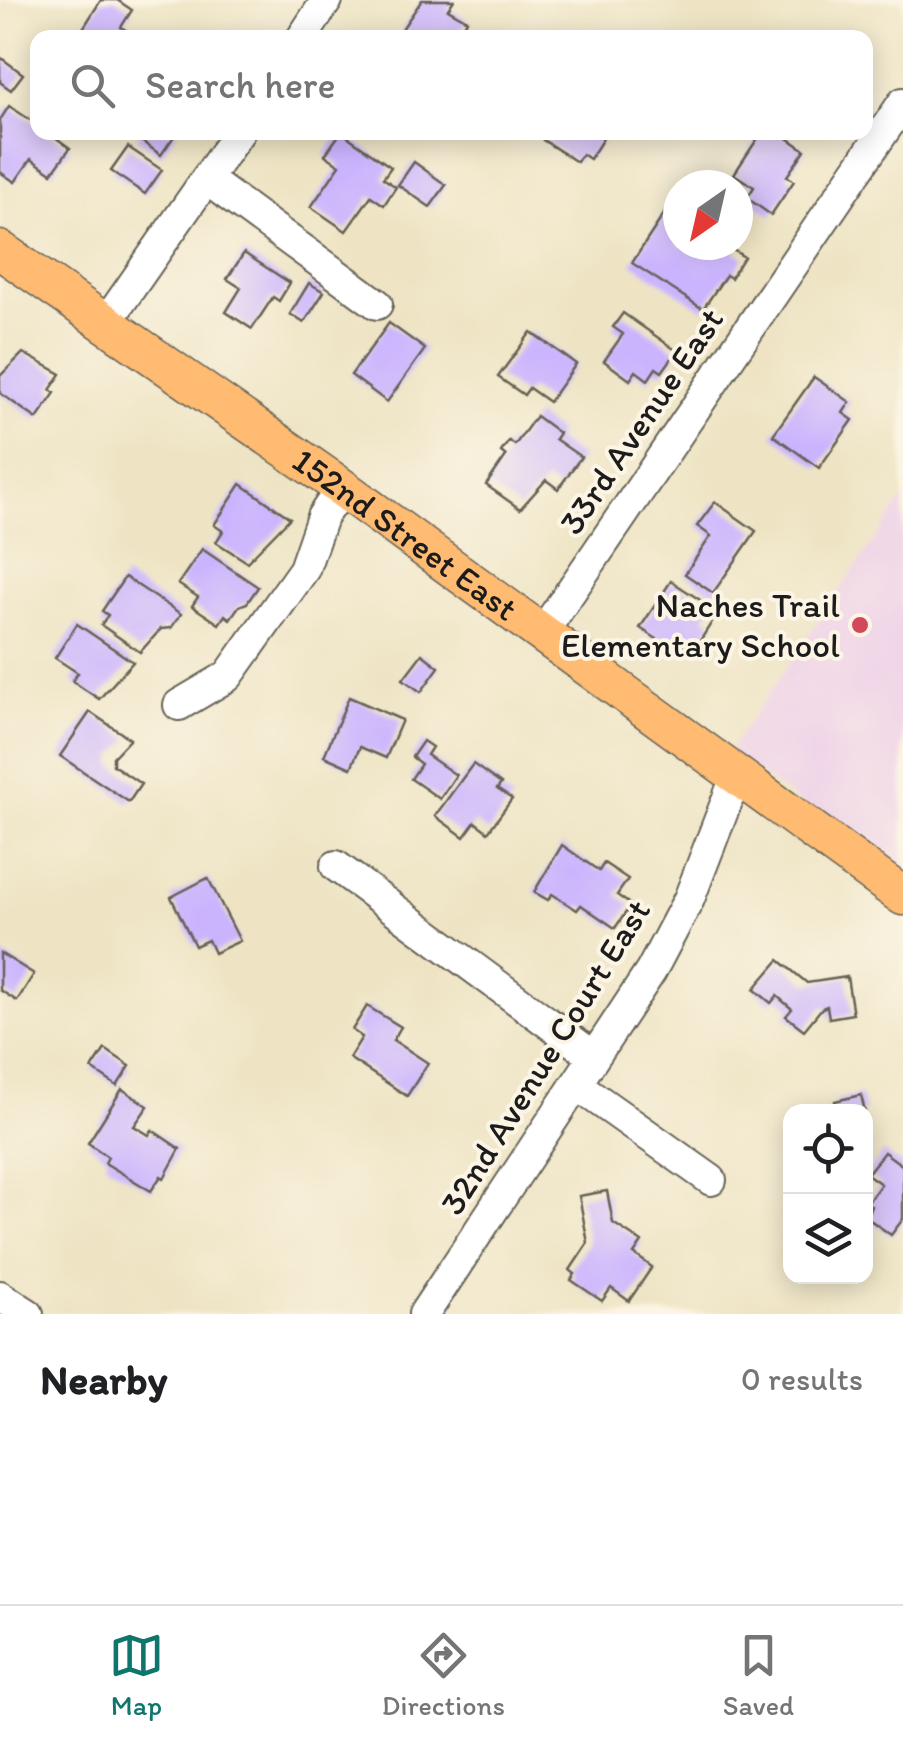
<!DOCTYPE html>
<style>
:root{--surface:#fff;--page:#f2f2f2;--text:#202124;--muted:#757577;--line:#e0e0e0;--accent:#0f766e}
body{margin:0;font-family:Itim,sans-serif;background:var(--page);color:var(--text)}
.controls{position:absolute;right:30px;bottom:30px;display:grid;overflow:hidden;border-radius:20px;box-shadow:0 5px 25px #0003}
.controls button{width:90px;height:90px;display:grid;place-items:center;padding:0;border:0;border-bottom:2px solid var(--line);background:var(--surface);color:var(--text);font:50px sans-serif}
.compass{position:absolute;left:663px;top:170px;width:90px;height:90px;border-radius:50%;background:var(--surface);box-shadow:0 5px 25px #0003;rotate:214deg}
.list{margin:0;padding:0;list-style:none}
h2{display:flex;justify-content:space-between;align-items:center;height:130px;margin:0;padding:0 40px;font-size:42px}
h2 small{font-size:32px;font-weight:400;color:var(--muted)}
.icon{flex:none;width:55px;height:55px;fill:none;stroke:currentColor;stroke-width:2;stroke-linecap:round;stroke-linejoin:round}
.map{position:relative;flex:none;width:903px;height:1314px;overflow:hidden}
.search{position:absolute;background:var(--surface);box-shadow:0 5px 25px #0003;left:30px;right:30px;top:30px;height:110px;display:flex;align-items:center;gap:25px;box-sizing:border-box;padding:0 35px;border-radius:20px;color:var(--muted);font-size:38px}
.sheet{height:290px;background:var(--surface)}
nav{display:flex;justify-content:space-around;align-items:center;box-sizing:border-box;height:140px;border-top:2px solid var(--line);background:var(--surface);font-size:28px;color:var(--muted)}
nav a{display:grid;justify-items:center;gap:5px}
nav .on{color:var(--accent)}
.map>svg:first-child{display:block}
.built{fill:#eed0e8}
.building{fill:#cab4fe}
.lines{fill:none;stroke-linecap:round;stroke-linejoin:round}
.minor-casing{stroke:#666257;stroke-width:34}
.major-casing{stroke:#666257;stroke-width:41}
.minor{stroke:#fff;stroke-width:30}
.major{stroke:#febb71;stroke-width:38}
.poi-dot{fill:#d1495b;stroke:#fcf5e5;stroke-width:4}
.labels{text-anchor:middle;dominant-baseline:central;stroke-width:8;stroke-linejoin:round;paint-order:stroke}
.street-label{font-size:35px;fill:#1c1c1c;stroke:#fcf5e5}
.poi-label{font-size:35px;fill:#1c1c1c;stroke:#fcf5e5;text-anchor:end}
</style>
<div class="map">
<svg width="903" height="1314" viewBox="0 0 903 1314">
<rect width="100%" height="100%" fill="#fcf5e5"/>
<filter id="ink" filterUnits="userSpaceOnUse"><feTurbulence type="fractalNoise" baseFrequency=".01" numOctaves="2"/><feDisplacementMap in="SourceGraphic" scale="20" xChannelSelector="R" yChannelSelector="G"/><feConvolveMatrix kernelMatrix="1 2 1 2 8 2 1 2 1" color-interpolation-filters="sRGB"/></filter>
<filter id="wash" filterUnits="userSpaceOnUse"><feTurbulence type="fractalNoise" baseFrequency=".0048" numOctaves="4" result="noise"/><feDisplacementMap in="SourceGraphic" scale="40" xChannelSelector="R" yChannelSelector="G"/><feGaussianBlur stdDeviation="2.25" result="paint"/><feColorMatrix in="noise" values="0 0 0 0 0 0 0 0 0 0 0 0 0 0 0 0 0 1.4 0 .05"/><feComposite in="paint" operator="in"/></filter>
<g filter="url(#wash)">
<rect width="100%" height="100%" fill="#eee4c4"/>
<path class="built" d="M903 499V878L729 751Z"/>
<g id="blocks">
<g class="building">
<path d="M101 0H117L132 10 121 27 132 34 130 38H77Z"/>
<path d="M422 0H454L448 9 467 20 456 38H415L402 29Z"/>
<path d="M0 57 23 74 11 90 0 82Z"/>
<path d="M9 106 38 125V132H48L70 148 52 173 31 159 15 182 0 172V120Z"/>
<path d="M140 132H177L161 155 137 138Z"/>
<path d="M341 132 391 167 383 178 396 187 384 205 371 196 346 231 311 207 340 165 325 155Z"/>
<path d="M548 132H607L590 159 582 154 577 162 543 140Z"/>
<path d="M762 132H779L805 150 787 176 794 181 771 215 747 198 754 187 734 174Z"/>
<path d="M128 147 162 170 145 194 111 171Z"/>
<path d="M414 162 446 185 430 207 398 185Z"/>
<path d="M668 208 678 214V245H725L744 257 731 278 726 275 703 309 632 263Z"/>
<path d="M244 253 290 283 279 301 273 297 252 329 226 312 241 288 227 279Z"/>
<path d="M309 283 324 292 304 323 290 314Z"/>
<path d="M623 313 677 351 662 372 656 368 648 380 636 371 630 380 604 361 623 334 613 327Z"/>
<path d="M389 323 425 349 387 402 351 375Z"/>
<path d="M531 332 576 364 549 402 529 388 524 395 498 377Z"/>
<path d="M23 353 61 374 50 390 55 393 37 419 0 393V376Z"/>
<path d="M814 377 850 402 843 413 853 420 819 468 773 435Z"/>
<path d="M536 416 559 433 555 439 581 457 558 489 546 480 520 509 486 485 506 456 501 452 509 441 515 445Z"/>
<path d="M241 484 290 518 247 562 216 542 223 531 214 525Z"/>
<path d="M715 502 756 531 713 593 685 574 711 536 697 526Z"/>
<path d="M202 549 258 587 247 603 239 606 230 619 225 615 219 624 192 606 198 597 178 584Z"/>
<path d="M125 577 181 614 171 628 161 629 140 652 101 625 108 615 102 611Z"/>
<path d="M671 581 711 607 704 617 712 622 693 652 682 645 677 652 640 628Z"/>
<path d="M77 624 133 662 99 699 72 681 78 673 55 658Z"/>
<path d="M422 654 439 667 421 692 403 679Z"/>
<path d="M349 697 402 720 386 758 360 747 351 768 324 756Z"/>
<path d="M90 712 130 739 113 757V765L141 784 129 802 60 756Z"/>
<path d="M423 741 432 747 427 755 456 775 440 799 411 779 421 764 412 757Z"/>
<path d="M473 764 501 784 497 789 512 799 488 832 475 822 464 837 435 816Z"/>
<path d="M562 845 599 871 604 863 628 879 617 895 631 905 615 928 581 905 577 910 552 894 548 900 534 892Z"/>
<path d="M208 878 240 941 214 953 208 940 195 946 171 897Z"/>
<path d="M0 953 34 974 17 1001 0 990Z"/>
<path d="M779 960 807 983 847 977 853 1014 829 1018 827 1006 822 1008 804 1030 786 1016 792 1009 777 996 771 1003 754 989Z"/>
<path d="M367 1006 401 1027 393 1040 428 1063 407 1096 349 1058 362 1037 352 1030Z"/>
<path d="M105 1049 130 1066 117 1086 92 1069Z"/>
<path d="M122 1089 148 1106 134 1126 149 1135 152 1130 180 1149 164 1178 161 1176 151 1191 105 1163 108 1157 88 1143Z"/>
<path d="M861 1095 865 1112H837L835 1101Z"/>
<path d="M884 1152 903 1166V1219L891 1235 866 1217 871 1206 867 1203 881 1184 867 1174Z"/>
<path d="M607 1191 613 1223 642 1242 634 1254 652 1267 629 1301 611 1288 602 1301 571 1280 575 1274 570 1270 588 1243 579 1196Z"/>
</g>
</g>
</g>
<g filter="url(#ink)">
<use href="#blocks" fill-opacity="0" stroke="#666257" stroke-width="2.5"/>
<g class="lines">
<defs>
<g id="minor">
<path d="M302 38 327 0"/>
<path d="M206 179 377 304"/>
<path d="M106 323 239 132"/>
<path d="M543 632 903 103"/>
<path d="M179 705 228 676 304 569 322 517 342 487"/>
<path d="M336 866 593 1056"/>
<path d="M577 1085 711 1180"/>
<path d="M0 1296 28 1314"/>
<path d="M424 1314 651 971 689 899 736 777"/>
</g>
<g id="major">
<path id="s1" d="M0 250 334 482 903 896"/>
</g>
</defs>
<use href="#minor" class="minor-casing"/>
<use href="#major" class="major-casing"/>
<use href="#minor" class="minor"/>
<use href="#major" class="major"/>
</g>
</g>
<circle class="poi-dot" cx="860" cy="625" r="10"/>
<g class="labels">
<g class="street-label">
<text transform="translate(641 421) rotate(-56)">33rd Avenue East</text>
<text stroke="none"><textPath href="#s1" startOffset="495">152nd Street East</textPath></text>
<text transform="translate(545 1057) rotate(-58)">32nd Avenue Court East</text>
</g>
<g class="poi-label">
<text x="840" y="605">Naches Trail<tspan x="840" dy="40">Elementary School</tspan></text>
</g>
</g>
</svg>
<div class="controls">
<button><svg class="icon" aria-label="locate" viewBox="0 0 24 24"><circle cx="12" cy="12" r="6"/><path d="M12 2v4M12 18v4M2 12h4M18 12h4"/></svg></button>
<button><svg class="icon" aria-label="layers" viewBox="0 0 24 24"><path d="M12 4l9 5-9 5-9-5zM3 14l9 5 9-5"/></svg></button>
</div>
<svg class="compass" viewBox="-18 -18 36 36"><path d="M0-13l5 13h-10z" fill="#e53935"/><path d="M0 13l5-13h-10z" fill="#757577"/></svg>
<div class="search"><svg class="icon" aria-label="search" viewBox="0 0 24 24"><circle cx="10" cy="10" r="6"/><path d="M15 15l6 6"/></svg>Search here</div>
</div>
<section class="sheet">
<h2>Nearby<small>0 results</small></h2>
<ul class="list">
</ul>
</section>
<nav>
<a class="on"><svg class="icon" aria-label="map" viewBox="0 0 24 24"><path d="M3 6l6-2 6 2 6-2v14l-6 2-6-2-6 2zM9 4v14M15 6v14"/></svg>Map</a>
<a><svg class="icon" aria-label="directions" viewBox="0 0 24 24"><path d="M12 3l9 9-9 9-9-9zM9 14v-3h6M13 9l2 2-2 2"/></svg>Directions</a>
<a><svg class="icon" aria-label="saved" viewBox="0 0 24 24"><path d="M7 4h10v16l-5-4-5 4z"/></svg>Saved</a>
</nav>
